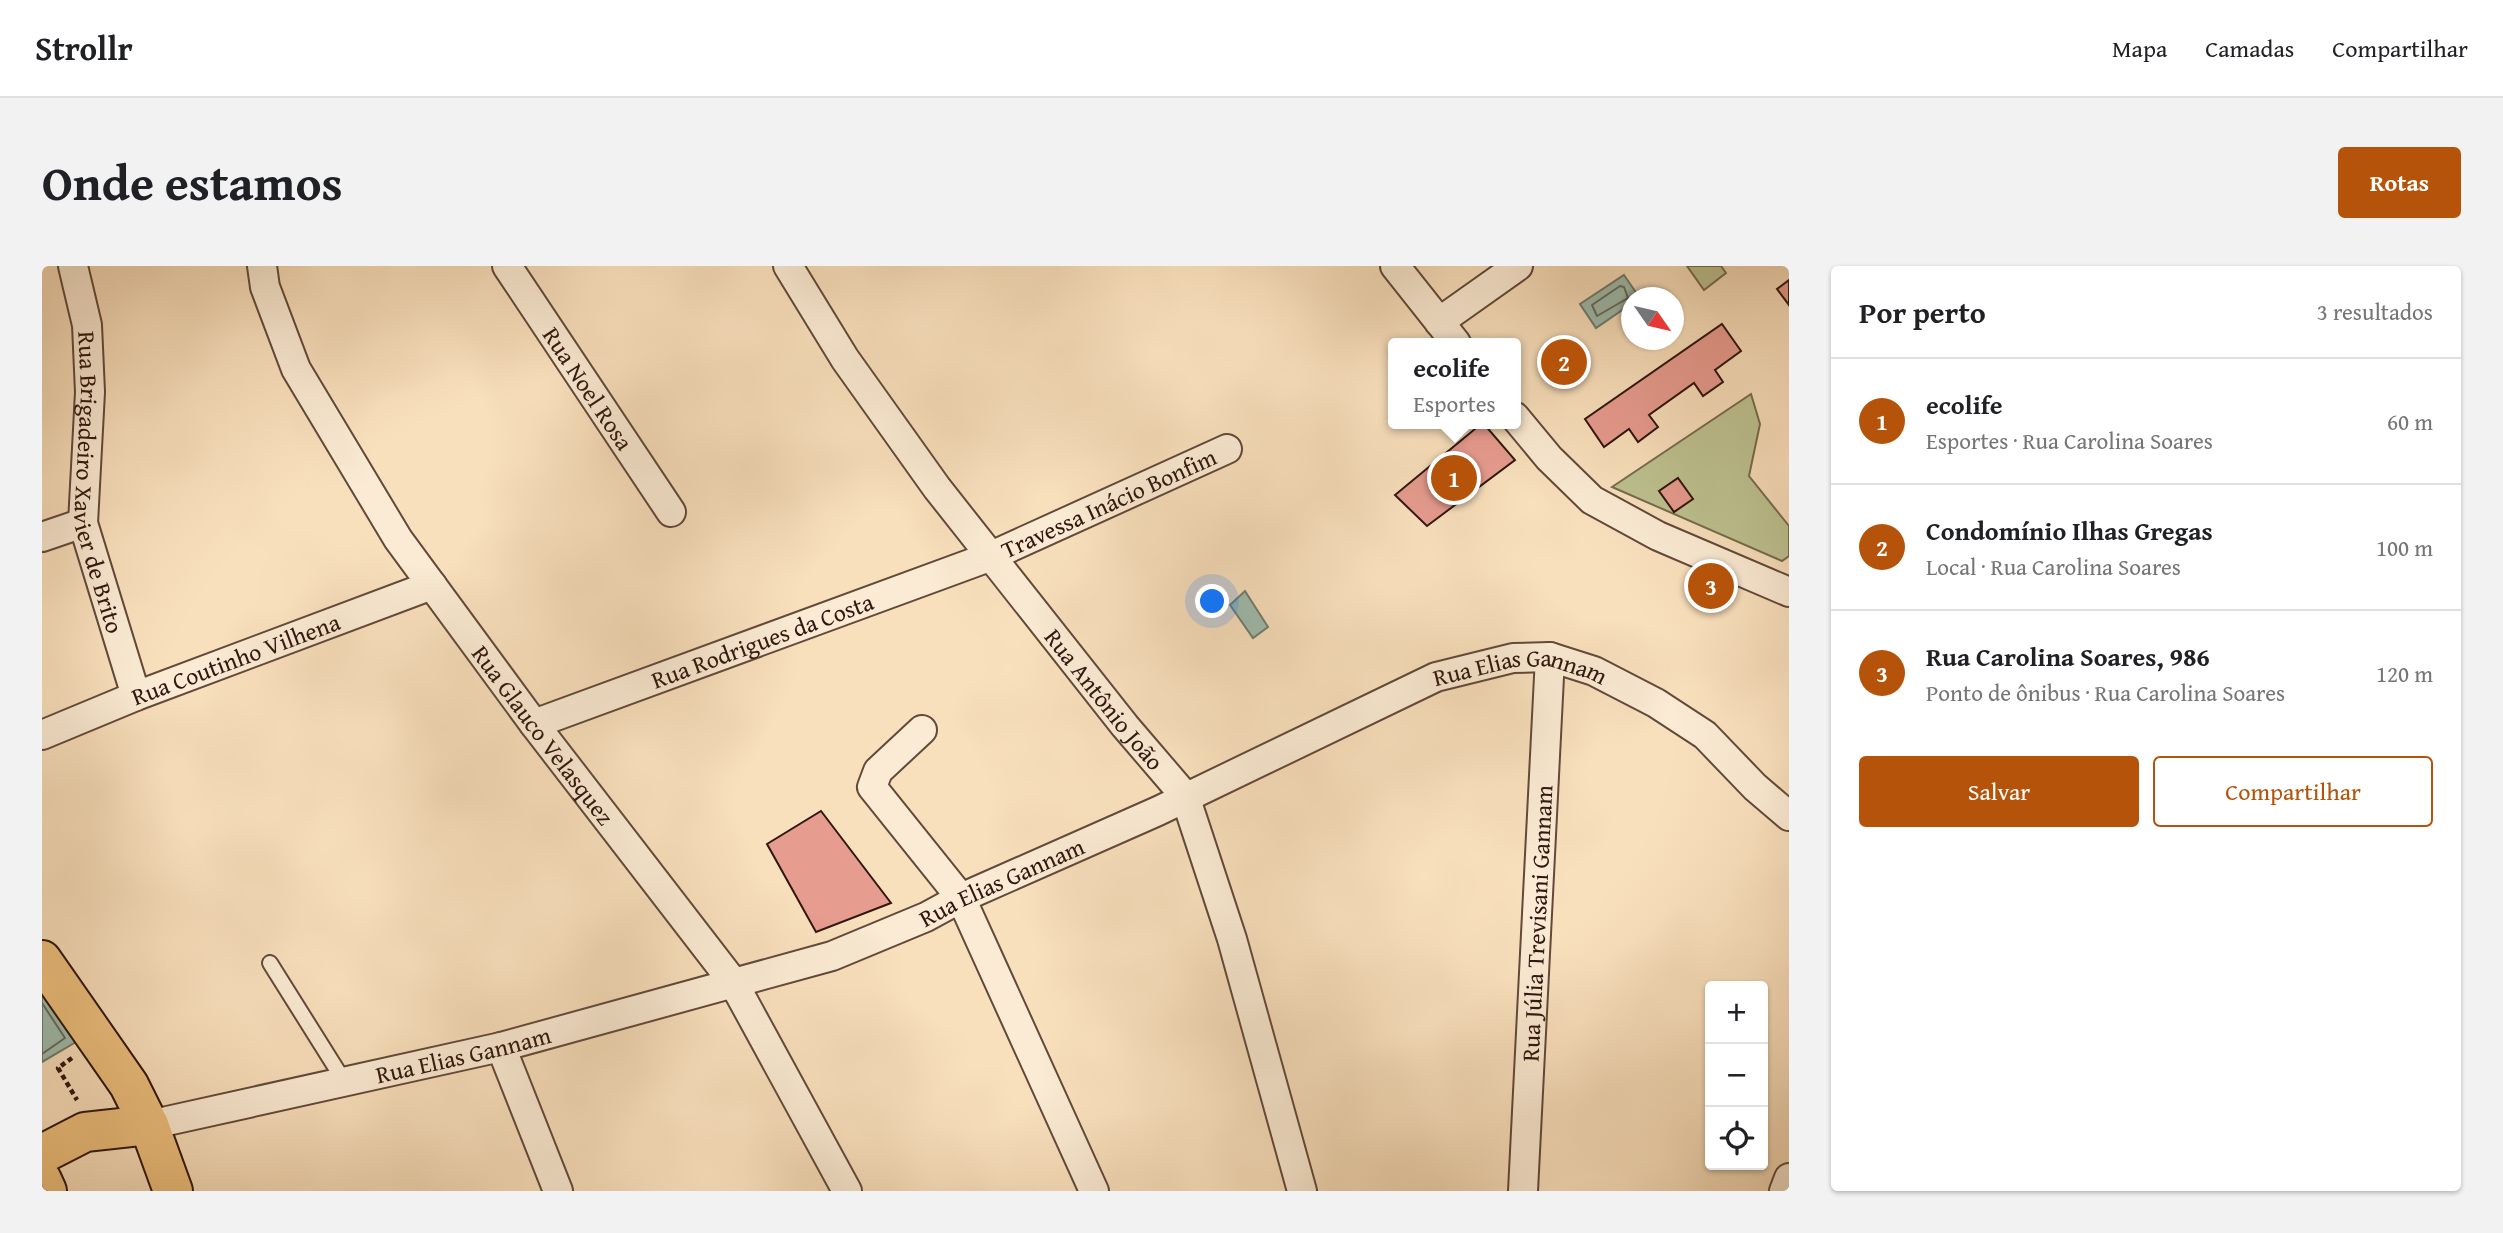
<!DOCTYPE html>
<html lang="pt">
<meta charset="utf-8">
<style>
:root{--surface:#fff;--page:#f2f2f2;--text:#202124;--muted:#757577;--line:#e0e0e0;--accent:#b45309}
body{margin:0;font-family:"Gentium Book Plus",serif;background:var(--page);color:var(--text)}
.controls{position:absolute;right:21px;bottom:21px;display:grid;overflow:hidden;border-radius:7px;box-shadow:0 2px 5px #0004}
.controls button{width:63px;height:63px;display:grid;place-items:center;padding:0;border:0;border-bottom:2px solid var(--line);background:var(--surface);color:var(--text);font:35px sans-serif}
.compass{position:absolute;left:1579px;top:21px;width:63px;height:63px;border-radius:50%;background:var(--surface);box-shadow:0 2px 5px #0004;rotate:124deg}
.you{position:absolute;left:1171px;top:336px;width:24px;height:24px;margin:-18px;border:5px solid #fff;border-radius:50%;background:#1a73e8;box-shadow:0 0 0 10px #1a73e833}
.badge{display:grid;place-items:center;width:46px;height:46px;border-radius:50%;background:var(--accent);color:#fff;font-size:23px;font-weight:700}
.pin{position:absolute;translate:-50% -50%;border:4px solid #fff;box-shadow:0 2px 7px #0006}
.popup{position:absolute;left:1346px;top:72px;width:133px;height:91px;box-sizing:border-box;display:grid;place-content:center;border-radius:7px;background:var(--surface);filter:drop-shadow(0 2px 5px #0005);font-size:23px;white-space:nowrap;color:var(--muted)}
.popup b{font-size:26px;color:var(--text)}
.popup::after{content:'';position:absolute;left:50%;top:100%;margin-left:-14px;border:14px solid transparent;border-top-color:var(--surface)}
.list{margin:0;padding:0;list-style:none}
h2{display:flex;justify-content:space-between;align-items:center;height:91px;margin:0;padding:0 28px;font-size:30px}
h2 small{font-size:23px;font-weight:400;color:var(--muted)}
.list li{display:grid;grid-template-columns:46px 1fr auto;gap:21px;align-items:center;box-sizing:border-box;height:126px;padding:0 28px;border-top:2px solid var(--line)}
.list b{display:block;font-size:26px;white-space:nowrap}
.list p{margin:0;font-size:23px;white-space:nowrap;color:var(--muted)}
.list em{font-size:23px;font-style:normal;color:var(--muted)}
.actions{display:flex;gap:14px;padding:21px 28px}
.actions a{flex:1;padding:16px 0;border:2px solid var(--accent);border-radius:7px;text-align:center;font-size:24px;color:var(--accent)}
.actions .main{background:var(--accent);color:#fff}
.icon{flex:none;width:38px;height:38px;fill:none;stroke:currentColor;stroke-width:2;stroke-linecap:round;stroke-linejoin:round}
.map{position:relative;flex:none;width:1747px;height:925px;overflow:hidden;border-radius:7px}
header{display:flex;align-items:center;gap:42px;box-sizing:border-box;height:98px;padding:0 35px;background:var(--surface);border-bottom:2px solid var(--line)}
header strong{font-size:33px}
nav{display:flex;gap:38px;margin-inline-start:auto;font-size:24px}
.intro{display:flex;align-items:center;justify-content:space-between;box-sizing:border-box;height:168px;padding:0 42px}
h1{margin:0;font-size:49px}
.button{padding:18px 32px;border-radius:7px;background:var(--accent);color:#fff;font-size:24px;font-weight:700}
main{display:flex;gap:42px;padding:0 42px}
aside{flex:1;background:var(--surface);border-radius:7px;box-shadow:0 2px 5px #0004}
.map>svg:first-child{display:block}
.green{fill:#bec291;stroke:#776c50;stroke-width:2}
.water{fill:#9ebdaf;stroke:#727b6f;stroke-width:2}
.lines{fill:none;stroke-linecap:round;stroke-linejoin:round}
.shore{stroke:#676a5f;stroke-width:2}
.building{fill:#e79c90;stroke:#30170f;stroke-width:2}
.lane-casing{stroke:#62493a;stroke-width:18}
.street-casing{stroke:#62493a;stroke-width:32}
.primary-casing{stroke:#30170f;stroke-width:42}
.path{stroke:#30170f;stroke-width:4.5;stroke-dasharray:5 3.5;stroke-linecap:butt}
.lane{stroke:#fbebd4;stroke-width:14}
.street{stroke:#fbebd4;stroke-width:28}
.primary{stroke:#ecc07e;stroke-width:38}
.labels{text-anchor:middle;dominant-baseline:central;stroke-width:7;stroke-linejoin:round;paint-order:stroke}
.street-label{font-size:24px;fill:#30170f;stroke:#fbebd4}
</style>
<header>
<strong>Strollr</strong>
<nav><a>Mapa</a><a>Camadas</a><a>Compartilhar</a></nav>
</header>
<div class="intro"><h1>Onde estamos</h1><a class="button">Rotas</a></div>
<main>
<div class="map">
<svg width="1747" height="925" viewBox="0 0 1747 925">
<rect width="100%" height="100%" fill="#f9e0bd"/>
<filter id="stains"><feTurbulence type="fractalNoise" baseFrequency=".00286" numOctaves="4"/><feColorMatrix values="0 0 0 0 .2 0 0 0 0 .09 0 0 0 0 .02 0 0 0 .5 -.17"/></filter>
<radialGradient id="worn" r=".72"><stop offset=".6" stop-color="#630" stop-opacity="0"/><stop offset="1" stop-color="#630" stop-opacity=".3"/></radialGradient>
<g class="green">
<path d="M1645 0H1679L1684 7 1662 24Z"/>
<path d="M1709 128 1718 158 1707 210 1747 260V290L1740 295 1570 221Z"/>
</g>
<g class="water">
<path d="M1582 9 1597 31 1590 32 1589 38 1554 62 1538 38Z"/>
<path d="M1203 325 1226 361 1211 372 1188 339Z"/>
<path d="M0 724 34 776 0 796Z"/>
</g>
<g class="lines">
<g class="shore">
<path d="M1578 20 1582 21 1586 32 1555 50 1550 39Z"/>
<path d="M0 737 23 772 0 788"/>
</g>
</g>
<g class="building">
<path d="M1747 14V39L1735 23Z"/>
<path d="M1680 58 1699 85 1673 104 1681 116 1661 130 1652 117 1607 149 1616 161 1596 176 1587 163 1562 181 1543 153Z"/>
<path d="M1520 78 1538 104 1524 114 1506 88Z"/>
<path d="M1439 158H1442L1473 194 1385 260 1353 229Z"/>
<path d="M1636 212 1651 233 1632 246 1617 225Z"/>
<path d="M779 545 849 637 774 666 725 578Z"/>
</g>
<g class="lines">
<defs>
<path id="lane" d="M228 697 302 815"/>
<g id="street">
<path id="s1" d="M31 0 45 59 48 126 41 257 94 430"/>
<path id="s2" d="M220 0 223 21 254 103 356 273 492 458 691 716 805 925"/>
<path id="s3" d="M465 0 629 246"/>
<path id="s4" d="M746 0 803 93 895 222 1083 460 1143 530 1190 673 1260 925"/>
<path d="M1353 0 1414 77"/>
<path d="M1397 56 1476 0"/>
<path d="M1473 151 1507 192 1550 234 1616 270 1747 326"/>
<path d="M0 271 41 257"/>
<path id="s5" d="M492 458 947 291 1185 183"/>
<path d="M880 464 836 505 830 521 919 632 1052 925"/>
<path id="s6" d="M0 469 94 430 390 319"/>
<path d="M459 781 516 925"/>
<path id="s7" d="M107 859 459 781 790 690 884 651 919 632 1116 545 1394 411 1471 392 1508 391 1552 405 1614 437 1663 469 1713 521 1747 550"/>
<path id="s8" d="M1481 925 1508 391"/>
<path d="M1742 925 1747 912"/>
</g>
<g id="primary">
<path d="M0 694 87 819 107 859 131 925"/>
<path d="M0 888 43 866 107 859"/>
<path d="M0 914 5 925"/>
</g>
</defs>
<use href="#lane" class="lane-casing"/>
<use href="#street" class="street-casing"/>
<use href="#primary" class="primary-casing"/>
<path class="path" d="M30 792 16 802 35 834"/>
<use href="#lane" class="lane"/>
<use href="#street" class="street"/>
<use href="#primary" class="primary"/>
</g>
<g class="labels">
<g class="street-label">
<text stroke="none"><textPath href="#s3" startOffset="147">Rua Noel Rosa</textPath></text>
<text stroke="none"><textPath href="#s1" startOffset="220">Rua Brigadeiro Xavier de Brito</textPath></text>
<text stroke="none"><textPath href="#s5" startOffset="616">Travessa Inácio Bonfim</textPath></text>
<text stroke="none"><textPath href="#s5" startOffset="243">Rua Rodrigues da Costa</textPath></text>
<text stroke="none"><textPath href="#s6" startOffset="208">Rua Coutinho Vilhena</textPath></text>
<text stroke="none"><textPath href="#s7" startOffset="1456">Rua Elias Gannam</textPath></text>
<text stroke="none"><textPath href="#s4" startOffset="537">Rua Antônio João</textPath></text>
<text stroke="none"><textPath href="#s2" startOffset="551">Rua Glauco Velasquez</textPath></text>
<text stroke="none"><textPath href="#s7" startOffset="889">Rua Elias Gannam</textPath></text>
<text stroke="none"><textPath href="#s8" startOffset="268">Rua Júlia Trevisani Gannam</textPath></text>
<text stroke="none"><textPath href="#s7" startOffset="322">Rua Elias Gannam</textPath></text>
</g>
</g>
<rect width="100%" height="100%" filter="url(#stains)"/>
<rect width="100%" height="100%" fill="url(#worn)"/>
</svg>
<div class="controls">
<button>+</button>
<button>−</button>
<button><svg class="icon" aria-label="locate" viewBox="0 0 24 24"><circle cx="12" cy="12" r="6"/><path d="M12 2v4M12 18v4M2 12h4M18 12h4"/></svg></button>
</div>
<svg class="compass" viewBox="-18 -18 36 36"><path d="M0-13l5 13h-10z" fill="#e53935"/><path d="M0 13l5-13h-10z" fill="#757577"/></svg>
<div class="you"></div>
<div class="pin badge" style="left:1412px;top:212px">1</div>
<div class="popup"><b>ecolife</b>Esportes</div>
<div class="pin badge" style="left:1522px;top:96px">2</div>
<div class="pin badge" style="left:1669px;top:320px">3</div>
</div>
<aside>
<h2>Por perto<small>3 resultados</small></h2>
<ul class="list">
<li><span class="badge">1</span><div><b>ecolife</b><p>Esportes · Rua Carolina Soares</p></div><em>60 m</em></li>
<li><span class="badge">2</span><div><b>Condomínio Ilhas Gregas</b><p>Local · Rua Carolina Soares</p></div><em>100 m</em></li>
<li><span class="badge">3</span><div><b>Rua Carolina Soares, 986</b><p>Ponto de ônibus · Rua Carolina Soares</p></div><em>120 m</em></li>
</ul>
<div class="actions"><a class="main">Salvar</a><a>Compartilhar</a></div>
</aside>
</main>
